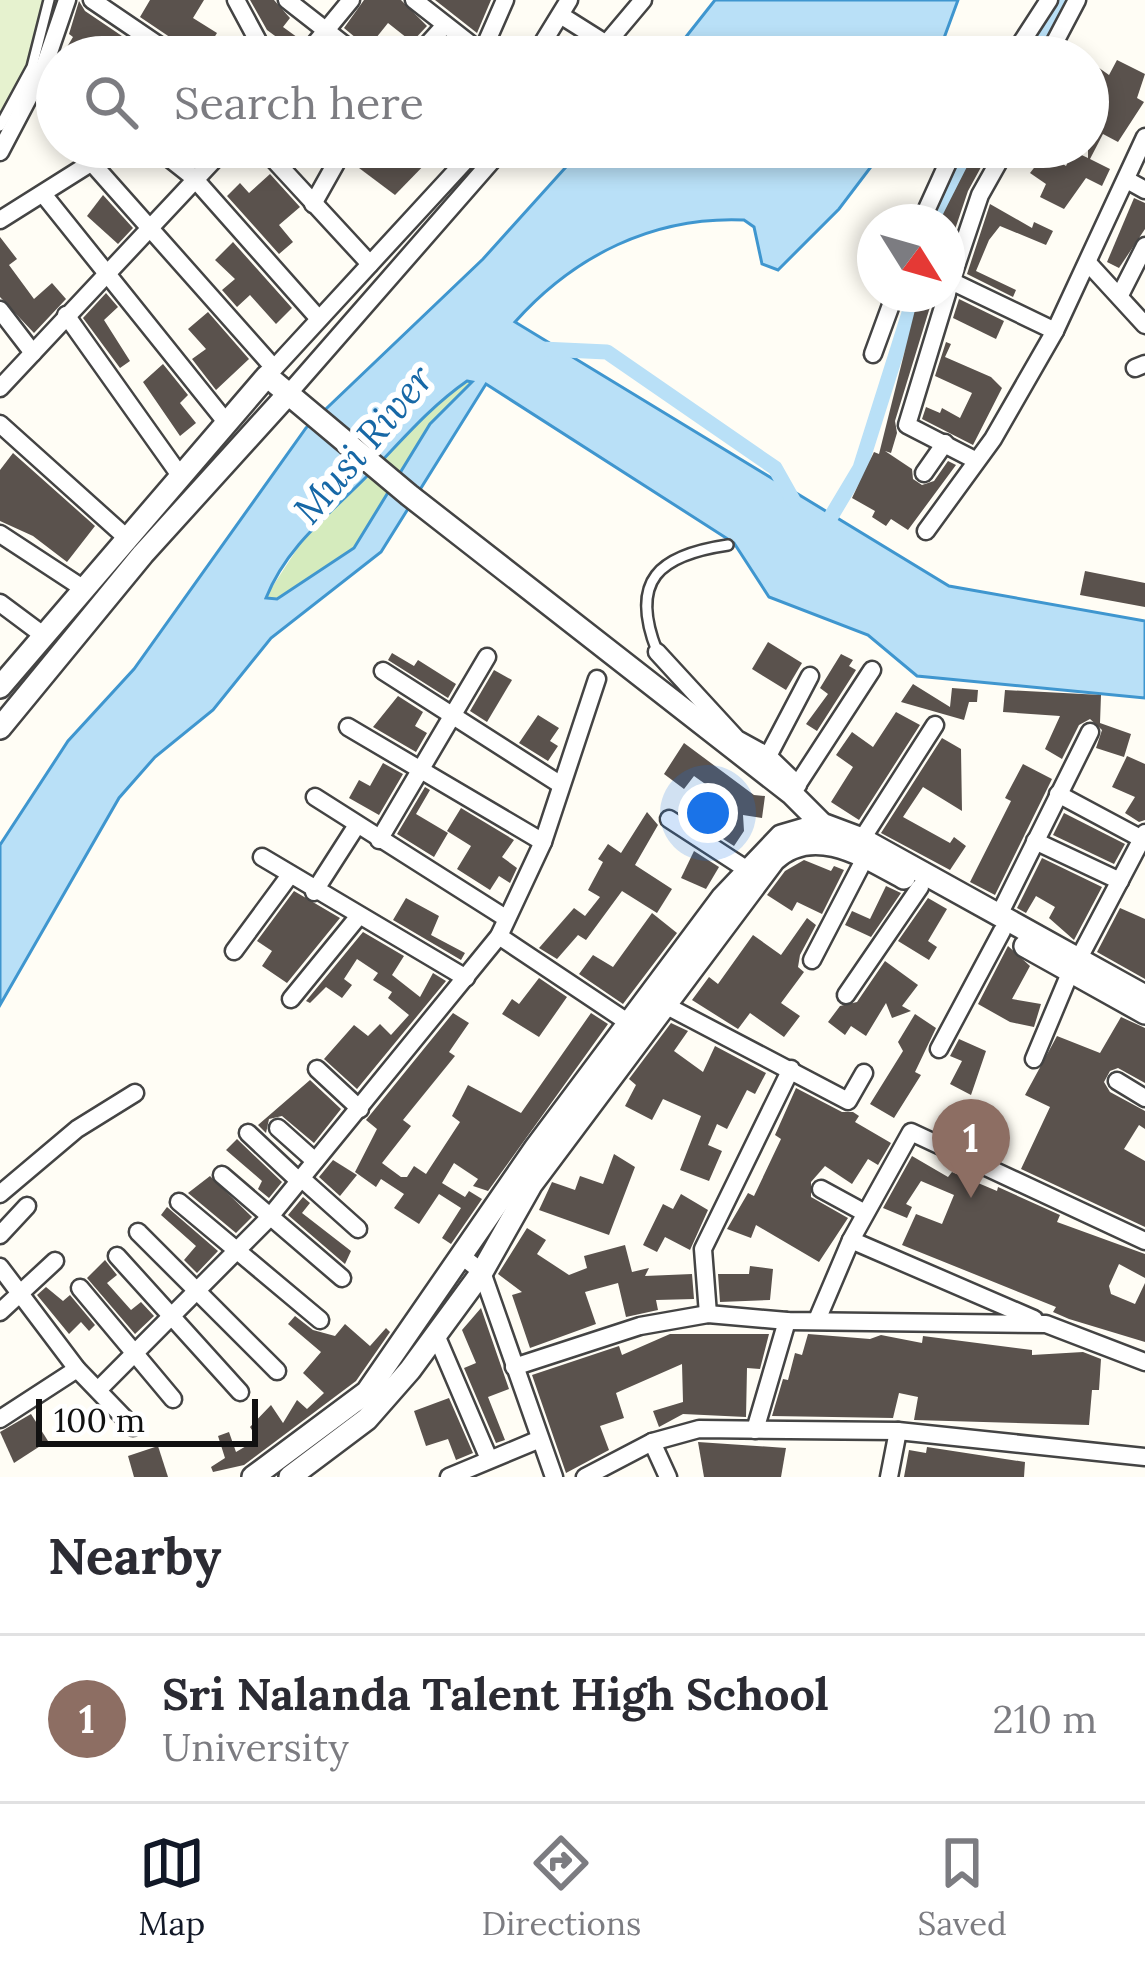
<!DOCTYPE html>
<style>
:root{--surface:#fff;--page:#f7f7f7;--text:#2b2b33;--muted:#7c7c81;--line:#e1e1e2;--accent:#111827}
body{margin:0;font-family:Lora,serif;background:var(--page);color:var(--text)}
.compass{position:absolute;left:857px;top:204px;width:108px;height:108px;border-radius:50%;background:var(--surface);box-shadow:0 6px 18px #0003;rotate:127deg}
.scale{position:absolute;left:36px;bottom:30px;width:222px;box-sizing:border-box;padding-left:12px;border:6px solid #111;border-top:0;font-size:33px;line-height:42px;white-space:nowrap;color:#111;-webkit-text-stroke:9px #fff;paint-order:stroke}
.you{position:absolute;left:708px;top:813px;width:42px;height:42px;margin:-30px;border:9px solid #fff;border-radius:50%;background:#1a73e8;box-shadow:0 0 0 18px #1a73e833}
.badge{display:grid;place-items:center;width:78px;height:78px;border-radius:50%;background:var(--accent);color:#fff;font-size:39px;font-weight:700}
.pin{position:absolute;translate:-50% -99px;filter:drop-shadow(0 3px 6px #0008)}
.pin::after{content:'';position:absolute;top:63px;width:42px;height:36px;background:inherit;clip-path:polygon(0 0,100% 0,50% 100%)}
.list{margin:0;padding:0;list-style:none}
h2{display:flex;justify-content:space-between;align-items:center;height:156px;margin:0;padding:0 48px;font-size:51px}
h2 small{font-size:39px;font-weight:400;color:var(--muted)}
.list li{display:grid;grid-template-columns:78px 1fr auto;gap:36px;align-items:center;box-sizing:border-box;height:168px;padding:0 48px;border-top:3px solid var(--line)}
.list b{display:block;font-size:45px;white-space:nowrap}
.list p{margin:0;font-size:39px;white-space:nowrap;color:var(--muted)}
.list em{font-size:39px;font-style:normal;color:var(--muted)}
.icon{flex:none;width:66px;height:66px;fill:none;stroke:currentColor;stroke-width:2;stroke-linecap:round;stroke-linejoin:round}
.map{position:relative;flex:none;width:1145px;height:1477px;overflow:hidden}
.search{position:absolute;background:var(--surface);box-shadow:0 6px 18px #0003;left:36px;right:36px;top:36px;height:132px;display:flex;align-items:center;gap:30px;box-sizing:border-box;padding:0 42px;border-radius:66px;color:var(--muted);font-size:45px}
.sheet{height:324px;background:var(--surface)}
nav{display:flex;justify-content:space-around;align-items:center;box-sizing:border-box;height:168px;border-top:3px solid var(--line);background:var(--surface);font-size:33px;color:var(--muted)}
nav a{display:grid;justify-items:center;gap:6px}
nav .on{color:var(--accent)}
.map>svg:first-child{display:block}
.green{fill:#d5ebbd}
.pitch{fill:#e6f2cf}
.water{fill:#b9e0f7;stroke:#3f96cf;stroke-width:3;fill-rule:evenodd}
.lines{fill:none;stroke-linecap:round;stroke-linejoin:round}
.canal{stroke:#b9e0f7;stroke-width:15}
.building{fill:#5a524d}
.service-casing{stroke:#444;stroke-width:14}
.minor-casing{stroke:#444;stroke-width:21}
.tertiary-casing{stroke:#444;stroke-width:26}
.service{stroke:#fff;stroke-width:9}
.minor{stroke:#fff;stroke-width:16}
.tertiary{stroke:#fff;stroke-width:21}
.labels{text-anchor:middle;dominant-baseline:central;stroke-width:12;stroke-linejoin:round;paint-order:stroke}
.water-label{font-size:39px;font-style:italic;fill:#1768a6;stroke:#fff}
</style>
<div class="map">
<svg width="1145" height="1477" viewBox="0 0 1145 1477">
<rect width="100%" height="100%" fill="#fffdf5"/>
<path class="green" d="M467 381 473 382 430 424 354 548 277 599 265 598 312 526 428 408Z"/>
<path class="pitch" d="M0 0H64L0 147Z"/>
<g class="water">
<path d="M715 0H958L937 57H670Z"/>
<path d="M584 147H886L839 209 778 270 762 264 754 227 744 220C653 216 574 256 515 322L949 586 1145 621V698L917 676 868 635 769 597 734 543 486 384 381 552 271 638 213 710 155 757 119 798 0 1005V845L68 741 134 669 306 428 483 259ZM467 381 472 382 430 424 354 548 277 599 266 598C288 543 333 512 373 470 404 438 430 407 467 381Z"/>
</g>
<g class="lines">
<g class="canal">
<path d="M1031 57 1060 0"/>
<path d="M938 222 948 188 974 147"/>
<path d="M542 349 607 352 775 468 793 500"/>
<path d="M823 530 860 468 915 294"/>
</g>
</g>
<g class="building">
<path d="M150 0H204L193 18 217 33 202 57H189L183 46 140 17Z"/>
<path d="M250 0H274L290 18 283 27 301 40 294 50 267 30Z"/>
<path d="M364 0H401L427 26 412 42 388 23 368 48 344 28Z"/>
<path d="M435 0H491L477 33Z"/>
<path d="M79 1 85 11 153 57H61L73 37 69 34Z"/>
<path d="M1088 60 1109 75 1117 60 1145 74 1137 98 1144 102 1118 142 1103 134 1090 159 1110 169 1102 186 1086 178 1064 209 1040 197 1046 184 1030 173 1037 164 1018 153 1020 147H1047L1045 152 1066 166 1073 151 1088 158Z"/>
<path d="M358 147H424L433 156 395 195 351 162Z"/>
<path d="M977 147H992L968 191 947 253V222H939Z"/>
<path d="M270 174 300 207 279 225 293 242 279 254 227 196 240 183 249 193Z"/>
<path d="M103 195 133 228 118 244 87 216Z"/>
<path d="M1134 198 1145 203V229L1119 268 1107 262Z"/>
<path d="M990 204 1032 228 1034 222 1053 231 1046 245 1000 226 989 240 976 271 1016 290 1013 297 967 274Z"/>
<path d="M0 237 17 259 9 265 34 299 52 283 66 299 34 333 0 297Z"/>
<path d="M233 242 292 308 276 324 250 295 237 307 222 290 235 279 215 260Z"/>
<path d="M106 293 118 307 104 320 130 361 120 368 83 318Z"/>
<path d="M919 294H934L895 421 897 433 891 453 885 451 912 469 913 479 922 485 934 481 948 461 956 465 908 530 891 519 886 526 872 517 875 511 852 498 874 452 879 454Z"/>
<path d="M959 299 1004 321 996 339 953 318Z"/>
<path d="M208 312 249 359 216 390 192 359 206 349 188 329Z"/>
<path d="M946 342 951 344 945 357 991 377 1002 388 973 445 922 419 926 407 940 413 942 408 960 418 972 393 935 376Z"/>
<path d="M163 364 188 395 180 403 196 423 180 436 143 382Z"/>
<path d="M13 453 95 526 67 562 33 536 0 521V470Z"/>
<path d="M1085 571 1145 583V607L1080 595Z"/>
<path d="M768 642 802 663 786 690 752 669Z"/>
<path d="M392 653 414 666 418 660 456 684 448 698 388 660Z"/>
<path d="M841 654 853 660 849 666 856 670 817 731 806 724 828 694 820 688Z"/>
<path d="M494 670 512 680 487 722 470 711Z"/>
<path d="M913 684 950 707 952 688 978 690 977 702H969L964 720 901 702Z"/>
<path d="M1005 690 1101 695 1100 723 1131 734 1124 757 1096 748 1102 730 1090 719 1079 725 1062 759 1045 749 1060 716 1003 712Z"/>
<path d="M398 696 423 712 415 726 427 733 416 752 373 727Z"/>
<path d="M896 712 920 725 859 820 831 802 853 767 836 755 852 732 873 747Z"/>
<path d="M538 715 559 728 550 741 558 746 548 761 519 743Z"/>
<path d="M942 738 961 749 962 811 923 787 903 817 950 843 954 837 966 846 950 870 881 833Z"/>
<path d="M684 743 754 795 765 796 762 818 743 815 744 831 734 846 698 823 718 793 694 776 684 789 664 774Z"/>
<path d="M1127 756 1145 764V820L1139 822 1125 813 1135 797 1112 787Z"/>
<path d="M383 763 403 774 379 815 349 798 359 780 370 786Z"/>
<path d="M1023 764 1052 779 995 895 970 882 1011 801 1005 798Z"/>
<path d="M425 787 430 790 416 814 448 833 434 857 397 834Z"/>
<path d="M461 808 514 840 502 857 517 868 510 883 499 876 490 890 457 869 471 846 447 831Z"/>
<path d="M647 812 658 825 635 865 672 889 657 913 622 891 586 940 578 935 557 959 539 948 574 908 585 916 600 897 588 890 603 862 598 859 608 844 621 853Z"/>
<path d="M1064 813 1125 844 1114 864 1053 835Z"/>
<path d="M694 851 719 867 706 889 681 878Z"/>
<path d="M1042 858 1102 887 1074 940 1049 918 1055 907 1036 896 1026 913 1017 908Z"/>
<path d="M804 860 831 871 834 866 844 870 822 914 797 902 792 911 767 895 785 871Z"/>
<path d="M886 886 901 893 871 937 845 925 852 911 870 919Z"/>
<path d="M294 891 340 918 287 983 262 966 272 951 257 941Z"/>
<path d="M406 898 439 916 431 935 465 953 461 960 393 920Z"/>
<path d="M928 898 947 909 928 941 937 947 929 960 898 941Z"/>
<path d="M1120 908 1145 919V979L1097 952Z"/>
<path d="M652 913 677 933 623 1004 579 974 593 955 613 967Z"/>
<path d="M807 918 816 925 800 955 798 967 804 972 781 1003 800 1016 784 1037 750 1013 738 1029 692 1000 709 977 718 984 753 935 781 955Z"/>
<path d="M363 932 404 956 392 975 420 997 433 973 446 981 357 1089 324 1059 354 1025 368 1036 380 1024 391 1035 409 1015 388 998 392 992 373 980 378 973 357 959 344 979 352 985 342 998 326 987 310 1003 306 1001Z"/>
<path d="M1008 946 1030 966 1012 999 1041 1004 1034 1027 1010 1022 978 1004Z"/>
<path d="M885 961 918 985 902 1006 911 1011 892 1018 886 1003 866 1036 851 1026 845 1035 828 1022 840 1006 857 1002Z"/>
<path d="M539 978 567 997 539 1037 502 1014 512 999 519 1004Z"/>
<path d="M453 1013 469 1023 449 1052 455 1056 403 1120 411 1126 382 1163 401 1177H407L414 1166 426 1174 460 1122 452 1116 468 1085 521 1113 591 1013 608 1024 488 1191 473 1186 478 1179 454 1163 442 1183 465 1197 469 1191 482 1199 451 1244 442 1238 461 1208 439 1194 419 1224 394 1208 404 1194 381 1179 376 1187 355 1172 377 1129 366 1120Z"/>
<path d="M915 1014 936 1028 915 1072 921 1075 894 1118 870 1104 903 1051 898 1042Z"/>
<path d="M1121 1017 1145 1028V1083L1118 1068 1110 1071 1104 1082 1110 1092 1145 1111V1129L1139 1125 1124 1149 1145 1161V1227L1021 1169 1050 1107 1025 1095 1057 1036 1100 1053Z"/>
<path d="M671 1023 688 1031 674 1051 703 1072 715 1046 766 1073 755 1094 747 1090 727 1129 717 1124 708 1145 722 1151 709 1181 680 1170 701 1116 663 1099 652 1120 625 1106 636 1085 629 1079Z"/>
<path d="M959 1039 986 1051 971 1095 950 1084 962 1061 950 1056Z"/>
<path d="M310 1080 341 1109 314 1143 282 1116 269 1119 266 1133 258 1125Z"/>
<path d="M796 1088 842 1112H853L859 1116 855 1122 891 1143 878 1165 868 1159 852 1184 825 1166 811 1182V1197L848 1218 819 1262 756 1225 751 1238 727 1229 748 1193 754 1196 781 1139 775 1135Z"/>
<path d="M237 1139 282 1182 269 1198 258 1189 262 1181 226 1150Z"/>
<path d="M614 1154 635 1167 609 1235 539 1210 552 1182 575 1190 580 1176 603 1184Z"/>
<path d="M912 1156 948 1177 952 1172 997 1191 998 1187 1060 1215 1057 1222 1145 1254V1278L1119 1264 1109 1286 1111 1294 1135 1304 1145 1283V1342L1069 1319 1053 1312 1056 1307 902 1245 916 1214 942 1224 954 1195 921 1181 906 1204 912 1207 907 1218 883 1208Z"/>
<path d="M333 1160 357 1175 340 1196 319 1177Z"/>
<path d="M210 1176 252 1217 236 1233 188 1193Z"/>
<path d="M681 1194 708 1210 690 1250 665 1237 657 1252 643 1245 663 1204 673 1209Z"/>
<path d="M303 1197 310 1203 302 1213 351 1251 345 1264 288 1215Z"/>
<path d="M167 1207 218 1251 197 1273 184 1260 196 1246 161 1215Z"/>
<path d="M527 1228 546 1240 537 1254 569 1275 587 1268 584 1256 625 1245 632 1272 649 1268 645 1276 692 1274 694 1299 656 1300 658 1310 626 1317 618 1283 585 1292 596 1324 530 1348 512 1295 522 1292 498 1274Z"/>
<path d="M105 1260 117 1275 107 1283 131 1310 141 1302 154 1316 135 1334 87 1278Z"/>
<path d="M750 1266 773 1269 770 1300 720 1302 718 1274H749Z"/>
<path d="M46 1287 63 1301 70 1295 95 1325 89 1331 81 1322 69 1334 37 1295Z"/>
<path d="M481 1308 509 1389 488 1397 505 1440 496 1443 464 1368 476 1363 462 1330Z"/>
<path d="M295 1316 313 1330 335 1336 345 1324 370 1346 386 1328 390 1332 356 1381 244 1465 213 1472 211 1467 225 1458 218 1436 229 1432 236 1452 258 1439 250 1427 271 1405 283 1423 297 1400 307 1409 324 1393 303 1373 321 1352 288 1324Z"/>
<path d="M670 1334H769L760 1369 747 1368 746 1417 683 1414 659 1427 653 1411 683 1402 682 1364 616 1393 624 1418 600 1426 609 1450 566 1473 532 1375 619 1346 622 1355Z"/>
<path d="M808 1334 870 1339 881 1335 922 1343 923 1336 1032 1350V1355L1083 1352 1101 1359 1099 1390H1092L1089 1425 914 1420 918 1397 899 1393 893 1418 772 1416 783 1379 788 1380 795 1353 802 1355Z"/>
<path d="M449 1398 473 1453 456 1460 448 1439 426 1446 414 1411Z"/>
<path d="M31 1414 48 1441 14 1463 0 1432Z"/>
<path d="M698 1442 786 1448 781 1477H704Z"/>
<path d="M158 1446 168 1477H134L128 1456Z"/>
<path d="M927 1447 1025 1462 1024 1477H904L909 1450 926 1453Z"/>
</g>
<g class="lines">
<defs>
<g id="service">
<path d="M0 126 32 67 49 0"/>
<path d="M657 651C629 580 659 555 728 545"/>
</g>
<g id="minor">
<path d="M92 0 176 57"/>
<path d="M236 0 258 41 254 57"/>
<path d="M287 0 360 57"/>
<path d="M414 0 487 57"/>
<path d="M562 16 608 45"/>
<path d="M304 57 351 0"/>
<path d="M416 57 445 25"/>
<path d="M480 57 505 0"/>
<path d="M534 57 569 0"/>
<path d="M595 57 643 0"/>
<path d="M1012 57 1049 0"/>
<path d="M1047 57 1077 0"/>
<path d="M155 147 193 177 319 319"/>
<path d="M262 147 370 264"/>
<path d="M0 152 43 70 67 0"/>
<path d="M92 163 274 368"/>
<path d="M1127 180 1145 190"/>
<path d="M43 194 226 422"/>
<path d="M313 204 345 147"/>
<path d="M0 220 116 147"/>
<path d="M921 222 955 147"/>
<path d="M1089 264 1145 325"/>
<path d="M951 281 1055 331"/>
<path d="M947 293 980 195 1007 147"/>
<path d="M947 294 907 425 975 460"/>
<path d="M1120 295 1145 246"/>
<path d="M0 310 33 353"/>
<path d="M66 315 179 474"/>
<path d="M873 354 895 294"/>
<path d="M1135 368 1145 364"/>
<path d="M267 376 478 147"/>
<path d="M0 388 226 147"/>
<path d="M289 393 504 147"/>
<path d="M0 424 128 539"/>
<path d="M924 473 945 443"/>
<path d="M926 531 993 439 1055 331 1145 137"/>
<path d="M0 534 84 589"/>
<path d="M0 603 43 635"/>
<path d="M657 652 737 739 768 756 798 785"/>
<path d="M383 671 558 783"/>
<path d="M348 727 543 842"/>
<path d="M768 756 810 676"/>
<path d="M792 793 872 670"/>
<path d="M1058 794 1142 839"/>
<path d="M315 797 504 917"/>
<path d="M669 819 746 869"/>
<path d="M862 839 935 725"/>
<path d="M379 840 487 657"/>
<path d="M1035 841 1120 881"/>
<path d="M262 857 466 978"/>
<path d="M314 892 357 825"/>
<path d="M1000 913 1090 732"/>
<path d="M499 936 638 1029"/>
<path d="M234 951 290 875"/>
<path d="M812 960 865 858"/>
<path d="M1078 960 1145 833"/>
<path d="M846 995 920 887"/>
<path d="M291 999 358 917"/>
<path d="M665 1005 848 1101 864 1073"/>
<path d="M939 1049 1002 931"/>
<path d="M1034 1059 1070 973"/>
<path d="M317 1069 360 1109"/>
<path d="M1117 1081 1145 1098"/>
<path d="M278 1128 315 1161"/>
<path d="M248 1133 299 1181"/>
<path d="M222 1175 342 1278"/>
<path d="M301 1178 358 1229"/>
<path d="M821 1189 865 1213"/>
<path d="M0 1194 77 1129 135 1093"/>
<path d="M179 1202 320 1320"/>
<path d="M138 1232 277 1371"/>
<path d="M0 1235 27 1206"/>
<path d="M851 1240 1034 1319"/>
<path d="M117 1256 240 1392"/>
<path d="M463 1257 482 1272 554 1477"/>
<path d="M0 1267 77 1369 133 1427"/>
<path d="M80 1288 173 1399"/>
<path d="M0 1312 55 1261"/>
<path d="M708 1314 703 1249 791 1069"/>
<path d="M817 1320 851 1240 911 1132 1145 1241"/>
<path d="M436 1335 489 1459"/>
<path d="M514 1367 640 1326 708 1314 787 1321 1046 1324 1145 1362"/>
<path d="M98 1390 268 1219 499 936 543 842 597 679"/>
<path d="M0 1419 77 1369"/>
<path d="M755 1430 787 1321"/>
<path d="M652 1442 668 1477"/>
<path d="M449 1477 540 1439"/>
<path d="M585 1477 652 1442 699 1429 898 1431 1145 1457"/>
<path d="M889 1477 898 1431"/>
</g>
<g id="tertiary">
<path d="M0 687 267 376 409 495 792 794 822 824 862 839 1145 996"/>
<path d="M0 728 143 554 289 393"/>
<path d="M1025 946 1145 1013"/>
<path d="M253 1477 367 1392 536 1147 722 898 781 836 822 824"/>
<path d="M290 1477 367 1419 410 1370 482 1272 531 1185 774 860C813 823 864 856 904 878"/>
</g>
</defs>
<use href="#service" class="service-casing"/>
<use href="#minor" class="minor-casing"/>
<use href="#tertiary" class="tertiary-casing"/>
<use href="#service" class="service"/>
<use href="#minor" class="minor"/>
<use href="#tertiary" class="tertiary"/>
</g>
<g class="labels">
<g class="water-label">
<text transform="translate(363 444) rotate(-50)">Musi River</text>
</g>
</g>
</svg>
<svg class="compass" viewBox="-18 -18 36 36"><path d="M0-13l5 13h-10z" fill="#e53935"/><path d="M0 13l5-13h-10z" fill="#7c7c81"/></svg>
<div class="scale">100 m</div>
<div class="you"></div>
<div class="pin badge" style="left:971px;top:1198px;background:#8d6e63">1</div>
<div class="search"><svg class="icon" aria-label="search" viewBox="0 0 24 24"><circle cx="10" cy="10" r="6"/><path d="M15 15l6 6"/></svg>Search here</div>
</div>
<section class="sheet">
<h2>Nearby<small></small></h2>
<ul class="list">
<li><span class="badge" style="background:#8d6e63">1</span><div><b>Sri Nalanda Talent High School</b><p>University</p></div><em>210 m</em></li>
</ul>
</section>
<nav>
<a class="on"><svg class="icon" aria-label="map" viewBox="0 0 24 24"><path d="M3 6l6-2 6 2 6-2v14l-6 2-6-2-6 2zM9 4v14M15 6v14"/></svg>Map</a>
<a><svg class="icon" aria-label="directions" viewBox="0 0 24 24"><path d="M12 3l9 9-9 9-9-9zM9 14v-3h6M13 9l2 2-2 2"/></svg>Directions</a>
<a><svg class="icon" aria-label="saved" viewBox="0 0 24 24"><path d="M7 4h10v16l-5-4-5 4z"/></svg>Saved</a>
</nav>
